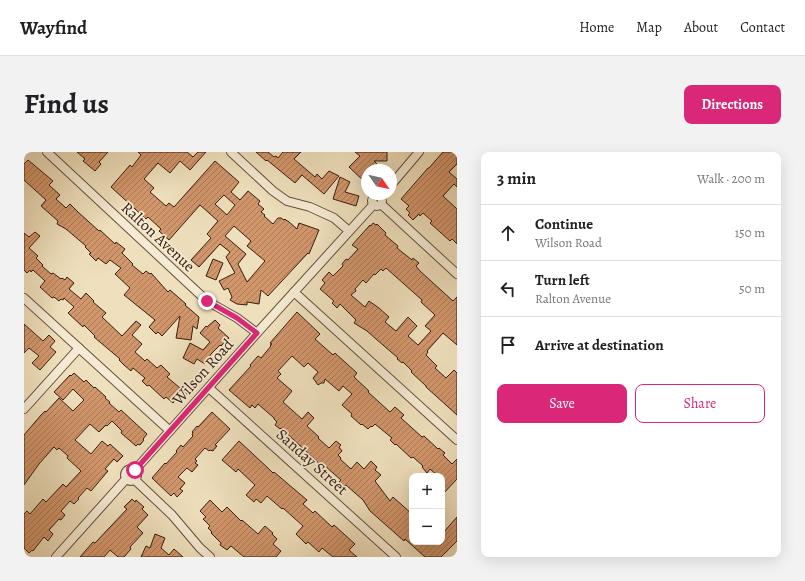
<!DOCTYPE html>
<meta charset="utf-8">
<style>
:root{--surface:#fff;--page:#f2f2f2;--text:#202124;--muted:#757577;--line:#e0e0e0;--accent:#db2777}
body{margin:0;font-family:Alegreya,serif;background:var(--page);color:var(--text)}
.controls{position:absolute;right:12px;bottom:12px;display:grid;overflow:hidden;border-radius:8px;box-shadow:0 4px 16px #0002}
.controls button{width:36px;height:36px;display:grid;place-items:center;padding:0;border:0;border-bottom:1px solid var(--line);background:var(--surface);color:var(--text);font:20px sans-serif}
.compass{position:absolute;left:337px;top:12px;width:36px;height:36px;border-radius:50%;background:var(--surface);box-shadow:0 4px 16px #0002;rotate:124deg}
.stop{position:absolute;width:12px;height:12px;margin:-9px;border:3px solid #db2777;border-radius:50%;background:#fff}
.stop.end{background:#db2777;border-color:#fff;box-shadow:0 1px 4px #0008}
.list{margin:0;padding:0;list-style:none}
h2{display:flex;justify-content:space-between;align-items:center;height:52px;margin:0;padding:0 16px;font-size:17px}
h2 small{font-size:13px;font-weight:400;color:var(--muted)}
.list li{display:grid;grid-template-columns:26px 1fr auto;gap:12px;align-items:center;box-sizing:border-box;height:56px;padding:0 16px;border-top:1px solid var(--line)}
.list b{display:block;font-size:15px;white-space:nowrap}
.list p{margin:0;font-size:13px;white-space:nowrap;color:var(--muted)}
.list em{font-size:13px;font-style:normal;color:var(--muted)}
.actions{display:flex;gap:8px;padding:12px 16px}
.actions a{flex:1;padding:9px 0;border:1px solid var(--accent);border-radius:8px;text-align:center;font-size:14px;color:var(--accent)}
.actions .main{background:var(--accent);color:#fff}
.icon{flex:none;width:22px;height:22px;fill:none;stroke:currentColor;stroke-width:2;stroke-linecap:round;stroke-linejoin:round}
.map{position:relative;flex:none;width:433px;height:405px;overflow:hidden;border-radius:8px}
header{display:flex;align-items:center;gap:24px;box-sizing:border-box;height:56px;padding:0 20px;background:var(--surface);border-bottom:1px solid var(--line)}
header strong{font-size:19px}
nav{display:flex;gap:22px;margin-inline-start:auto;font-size:14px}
.intro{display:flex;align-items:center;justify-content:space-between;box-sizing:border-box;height:96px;padding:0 24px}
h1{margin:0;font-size:28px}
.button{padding:10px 18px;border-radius:8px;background:var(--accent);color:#fff;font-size:14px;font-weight:700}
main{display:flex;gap:24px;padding:0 24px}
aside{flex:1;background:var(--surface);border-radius:8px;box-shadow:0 4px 16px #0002}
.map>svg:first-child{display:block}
.building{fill:url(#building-hatch);stroke:#371d10;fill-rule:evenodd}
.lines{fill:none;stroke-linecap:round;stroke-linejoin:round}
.street-casing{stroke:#654e3b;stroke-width:10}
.street{stroke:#f5ebd4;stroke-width:8}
.route{stroke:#db2777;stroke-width:5}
.labels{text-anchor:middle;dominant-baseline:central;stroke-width:3.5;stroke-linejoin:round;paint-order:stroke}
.street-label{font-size:16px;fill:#371d10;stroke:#f5ebd4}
</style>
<header>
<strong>Wayfind</strong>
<nav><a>Home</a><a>Map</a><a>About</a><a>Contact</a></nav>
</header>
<div class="intro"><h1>Find us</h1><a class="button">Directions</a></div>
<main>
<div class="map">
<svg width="433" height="405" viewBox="0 0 433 405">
<defs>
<pattern id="building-hatch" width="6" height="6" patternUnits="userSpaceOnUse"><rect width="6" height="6" fill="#d2966b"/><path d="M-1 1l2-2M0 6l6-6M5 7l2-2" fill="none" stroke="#ab7a57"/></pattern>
</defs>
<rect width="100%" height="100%" fill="#efe0bd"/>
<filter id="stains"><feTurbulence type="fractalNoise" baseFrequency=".005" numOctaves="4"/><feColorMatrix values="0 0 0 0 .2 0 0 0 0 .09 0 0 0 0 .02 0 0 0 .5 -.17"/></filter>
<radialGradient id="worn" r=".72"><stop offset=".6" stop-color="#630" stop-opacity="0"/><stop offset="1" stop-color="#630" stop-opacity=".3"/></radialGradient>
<g class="building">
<path d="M53 0H84L75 10 77 12 71 19 59 9 61 7Z"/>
<path d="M114 0H163L169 5 174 0H182L166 18 156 9 146 21 134 11 120 27 130 36 126 40 142 54 145 51 150 55 191 9 215 30 207 40 216 48 224 39 236 49 234 52 240 57 237 60 241 63 240 64 249 72 254 66H257L260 68 261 67 263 69H264L273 77 275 71 295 78 285 102 284 101 244 144 237 138 235 152 223 150V153L213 152 206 148 208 145 204 136 200 138 195 129 211 121 202 105 206 100 196 92 175 115 167 108 187 86 183 82 194 69 176 53 145 88 135 79 137 77 124 65 122 67 87 35 106 13 108 15 117 3ZM200 43 211 53 203 63 191 52ZM210 74 227 89 223 94 241 109 223 130 214 112 222 102 201 84Z"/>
<path d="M232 0H244L250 5 252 4 254 6 259 0H277L270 7 291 25 293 22 298 27 305 19 315 24 300 42 278 23 271 31 243 8 242 9Z"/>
<path d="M331 0H363V9H350L359 18H343V32L325 15 336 4Z"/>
<path d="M419 0H433V12L425 20 433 27V35L430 32 419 44 433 57V92L428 87 426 89 406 71 408 69 399 61 396 64 395 62 389 68 384 63 386 61 382 57 385 54 377 47 404 16H405Z"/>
<path d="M4 8 29 29 25 33 36 43 32 47 42 56 46 52 54 60 75 79 76 78 91 92 92 90 101 97 98 101 109 112 108 113 119 122 122 119 126 122 127 121 144 140 146 138 162 152 161 153 175 165 173 177 169 174 167 188 152 186 156 164 138 184 134 180 132 182 125 175 131 168 100 143 106 136 91 122 97 116 86 108 82 112 74 106 72 109 65 102 67 101 61 95 62 94 42 77 33 72 34 69 17 54 22 48 0 28V12Z"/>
<path d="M316 25 326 30 321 40 335 44 332 54 309 47Z"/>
<path d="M349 71 352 73 353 72 362 81 361 83 374 94 373 96 388 108 389 106 395 111 392 114 396 119 429 149 433 145V193L419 181 403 199 404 200 402 203 413 214 411 216 422 226 430 218 433 221V263L402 235V234L387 220 388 219 379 210 378 211 373 207 374 206 352 187 343 179 330 171 332 168 316 152 313 156 308 151 310 149 296 137 301 131 298 128 305 120 309 124 319 114 318 112 322 107 324 108 334 97 328 93 346 73 347 74ZM362 116 398 148 397 150 411 163 401 174 407 179 394 193 384 184 393 174 384 165 372 179 361 170 365 165 355 156 345 149 341 155 327 143 332 139 331 137 339 128 342 131 350 122 351 123 357 117 359 119Z"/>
<path d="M11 80 16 84 5 96 14 104 12 106 19 113 18 114 27 122 29 121 37 127 38 126 41 128 43 125 50 131 45 137 57 147 62 141 70 149 69 150 82 161 78 165 98 184 112 169 117 173 108 183 118 192 111 200 121 209 123 207 133 216 137 213 146 222 143 225 156 236 160 233 166 238 154 251 151 248 149 251 142 245 140 247 125 233 123 234 118 229 121 226 109 216 107 219 100 213 95 208 96 207 70 185 71 184 60 173 59 175 44 161 50 155 40 146 39 148 37 147 35 149 30 145 28 146 16 135 21 129 9 118 7 120 6 118 3 121 0 118V81L5 85Z"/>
<path d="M189 107 199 111 192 128 182 124Z"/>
<path d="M273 160 296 182 291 187 309 203 311 201 333 221 330 225 345 239 344 240 366 260 371 255 380 263 377 266 398 285 400 284 414 297 415 296 421 301 419 303 428 312 433 307V327L418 343V324H414L406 317 403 321 398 315 399 314 389 305 387 306 372 292 371 293 366 288 368 286 351 272 348 275 347 274 344 277 338 272 337 273 327 264 328 262 318 253 328 242 319 234 315 239 301 227 300 231H297L294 233 289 226 294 220 284 211 280 215 268 204 254 219 257 222 253 226 268 239 259 250 278 267 284 260 290 266 283 274 295 285 294 286 305 296 312 289 317 293 315 295 318 299 314 303 317 306 316 307 327 317 333 310 340 317 347 309 353 315 351 318 357 323 351 329 366 349 369 345 388 362V390H418V382L433 365V389L417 405H401L381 387 380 389 346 359 339 348 322 333 320 335 315 330 317 328 301 314 300 316 257 276 256 277 251 273 253 270 250 267V266L234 252 231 256 228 253 226 256 205 238 227 214 226 213 234 204 237 206 247 194 246 193 248 192 246 191Z"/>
<path d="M191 168 196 173 194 176 205 186 197 194 196 193 187 202 183 209H182L181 212 173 207 170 212 159 206 166 191 179 198 186 190 176 181 182 174 183 175Z"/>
<path d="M0 172 19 189 25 183 31 189 26 195 32 200 16 218 8 211 15 204 5 196 0 201Z"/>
<path d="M50 221 60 230 62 228 70 236 71 235 82 245 81 246 86 250 85 251 95 260 97 258 123 282 119 287 120 288 116 293 114 292 112 294 97 281 98 279 88 269 83 274 82 273 75 280 66 272 51 288 67 302 78 289 84 294 86 292 99 304 93 310 90 307 81 317 84 319 67 339 63 336 54 346 55 347 50 352 46 349 37 359 41 363 37 368 35 367 25 378 29 382 24 389 20 385 9 399 8 398 5 401 0 396V362L3 359 6 362 19 347 22 350 39 332 42 335 57 319 43 306 44 304 35 296 33 298 30 295 15 312 0 333V283L17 263 21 259 22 260 35 246 49 259 60 248 49 237 39 248 30 240 46 223 47 224Z"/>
<path d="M188 260 206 277 191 293 193 294 189 299 186 298 185 299 181 296 180 297 171 307 173 309 171 311 174 313 168 320 163 316 154 325 161 331 156 337 159 339 153 345 150 341 147 344 128 326 141 311 142 312 153 300 152 299 157 293 159 295 169 284 168 283 169 281 168 280 173 274 174 275Z"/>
<path d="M215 289 245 317 249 321 250 320 283 348 279 352 289 361 291 359 308 375 310 373 331 392 325 398 333 405H309L298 396 295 400 284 390 282 392 272 382 279 374 259 356 258 357 243 344 237 351 232 347 230 350 222 343 231 333 214 317 212 320 198 308Z"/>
<path d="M108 347 111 350 112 348 120 355 118 357 124 363 113 375 119 381 106 395 107 397 100 405H94L86 398 80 405H56L69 390 71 391 103 357 100 355Z"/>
<path d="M186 348 198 360 203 355 217 369 218 368 234 382 241 374 249 381 248 382 253 387 249 392 257 399 252 405H220L207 394 203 398 196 393 197 391 187 381 188 380 184 376 186 374 179 367 182 365 176 359Z"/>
<path d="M131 382 141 386 137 396 145 403 150 397 159 405H117L122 394 126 396Z"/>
</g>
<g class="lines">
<defs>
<g id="street">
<path d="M23 0 183 149 213 166 233 181"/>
<path d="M207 0 249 39 263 49 286 55 310 66 325 79"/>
<path d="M367 33 395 0"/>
<circle cx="353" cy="49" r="5"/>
<path d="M357 52 433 122"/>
<path d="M270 140 433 288"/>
<path d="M0 146 146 279"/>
<path d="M185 236 372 405"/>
<path d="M0 257 55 196"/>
<circle cx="107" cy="323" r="6"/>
<path d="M111 318 233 181 350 52"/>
<path d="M111 328 148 363 176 396 186 405"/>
<path d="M32 405 102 327"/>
</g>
</defs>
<use href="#street" class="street-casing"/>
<use href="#street" class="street"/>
</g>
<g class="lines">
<path class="route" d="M111 318 233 181 213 166 183 149"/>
</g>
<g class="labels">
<g class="street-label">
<text transform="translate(134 85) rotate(43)">Ralton Avenue</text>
<text transform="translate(179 220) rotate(-48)">Wilson Road</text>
<text transform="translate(288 310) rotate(42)">Sanday Street</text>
</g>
</g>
<rect width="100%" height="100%" filter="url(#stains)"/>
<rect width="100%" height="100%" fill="url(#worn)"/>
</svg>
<div class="controls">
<button>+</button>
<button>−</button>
</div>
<svg class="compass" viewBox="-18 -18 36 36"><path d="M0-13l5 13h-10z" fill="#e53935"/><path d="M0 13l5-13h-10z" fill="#757577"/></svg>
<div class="stop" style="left:111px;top:318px"></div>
<div class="stop end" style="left:183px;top:149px"></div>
</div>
<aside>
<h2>3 min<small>Walk · 200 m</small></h2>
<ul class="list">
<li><svg class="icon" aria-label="ahead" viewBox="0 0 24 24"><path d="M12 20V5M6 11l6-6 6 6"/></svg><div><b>Continue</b><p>Wilson Road</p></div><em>150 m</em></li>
<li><svg class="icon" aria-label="left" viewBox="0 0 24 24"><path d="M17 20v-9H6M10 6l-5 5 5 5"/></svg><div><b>Turn left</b><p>Ralton Avenue</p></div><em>50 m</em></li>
<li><svg class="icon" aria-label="arrive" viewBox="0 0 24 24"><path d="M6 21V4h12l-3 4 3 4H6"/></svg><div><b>Arrive at destination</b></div></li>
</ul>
<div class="actions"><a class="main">Save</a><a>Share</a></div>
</aside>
</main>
